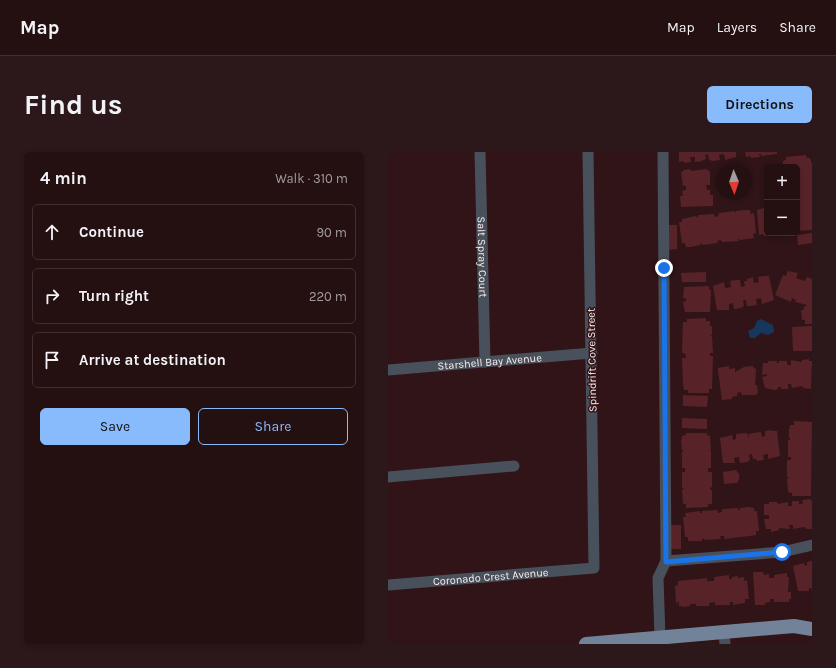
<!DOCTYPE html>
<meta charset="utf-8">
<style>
:root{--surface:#240f11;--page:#2c181a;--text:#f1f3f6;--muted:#a39c9f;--line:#412f31;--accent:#87bbfb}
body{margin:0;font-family:Karla,sans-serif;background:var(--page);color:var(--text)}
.controls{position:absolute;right:12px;top:12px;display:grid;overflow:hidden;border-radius:6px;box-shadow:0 2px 6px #0003}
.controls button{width:36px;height:36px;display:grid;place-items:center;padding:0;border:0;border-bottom:1px solid var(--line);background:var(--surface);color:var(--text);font:20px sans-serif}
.compass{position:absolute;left:328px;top:12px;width:36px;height:36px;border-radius:50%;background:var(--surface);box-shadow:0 2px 6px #0003;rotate:178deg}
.stop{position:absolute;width:12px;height:12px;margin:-9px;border:3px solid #1a73e8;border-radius:50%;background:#fff}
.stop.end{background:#1a73e8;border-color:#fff;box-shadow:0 1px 4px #0008}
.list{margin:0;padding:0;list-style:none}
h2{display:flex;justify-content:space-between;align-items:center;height:52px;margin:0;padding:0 16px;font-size:17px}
h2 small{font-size:13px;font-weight:400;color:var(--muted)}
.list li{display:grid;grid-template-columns:26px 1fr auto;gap:12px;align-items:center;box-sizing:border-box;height:56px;margin:0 8px 8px;padding:0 8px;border:1px solid var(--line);border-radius:6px}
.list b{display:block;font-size:15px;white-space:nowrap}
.list em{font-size:13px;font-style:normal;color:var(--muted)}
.actions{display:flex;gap:8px;padding:12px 16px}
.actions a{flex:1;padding:9px 0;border:1px solid var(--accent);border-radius:6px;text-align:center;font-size:14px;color:var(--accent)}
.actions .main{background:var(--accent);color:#111}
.icon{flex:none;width:22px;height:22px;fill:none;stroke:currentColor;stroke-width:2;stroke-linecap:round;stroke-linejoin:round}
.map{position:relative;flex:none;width:424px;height:492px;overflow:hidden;border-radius:6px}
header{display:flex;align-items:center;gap:24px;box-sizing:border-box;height:56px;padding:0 20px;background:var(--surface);border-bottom:1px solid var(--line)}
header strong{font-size:19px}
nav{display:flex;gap:22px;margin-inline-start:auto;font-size:14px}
.intro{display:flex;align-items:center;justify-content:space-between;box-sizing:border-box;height:96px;padding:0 24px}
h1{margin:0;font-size:28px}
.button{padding:10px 18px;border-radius:6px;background:var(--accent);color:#111;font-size:14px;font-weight:700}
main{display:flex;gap:24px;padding:0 24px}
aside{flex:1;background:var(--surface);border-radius:6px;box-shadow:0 2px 6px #0003}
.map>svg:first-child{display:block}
.water{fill:#16365c}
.building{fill:#572328}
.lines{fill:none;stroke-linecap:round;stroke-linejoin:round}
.minor{stroke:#48505b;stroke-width:11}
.major{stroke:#728298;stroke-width:14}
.route{stroke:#1a73e8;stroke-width:5}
.labels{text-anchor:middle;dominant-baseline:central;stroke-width:3;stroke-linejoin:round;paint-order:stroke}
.street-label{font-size:11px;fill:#fdeded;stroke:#301417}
</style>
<header>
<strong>Map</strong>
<nav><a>Map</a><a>Layers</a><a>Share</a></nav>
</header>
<div class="intro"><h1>Find us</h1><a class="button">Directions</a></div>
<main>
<aside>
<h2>4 min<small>Walk · 310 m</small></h2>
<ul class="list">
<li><svg class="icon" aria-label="ahead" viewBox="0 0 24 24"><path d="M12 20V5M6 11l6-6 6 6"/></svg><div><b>Continue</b></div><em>90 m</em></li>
<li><svg class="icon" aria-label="right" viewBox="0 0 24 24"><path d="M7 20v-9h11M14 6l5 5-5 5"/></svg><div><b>Turn right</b></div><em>220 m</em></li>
<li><svg class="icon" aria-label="arrive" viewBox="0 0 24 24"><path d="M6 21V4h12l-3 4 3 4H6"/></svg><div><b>Arrive at destination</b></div></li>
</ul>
<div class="actions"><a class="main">Save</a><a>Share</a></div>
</aside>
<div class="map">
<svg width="424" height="492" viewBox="0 0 424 492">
<rect width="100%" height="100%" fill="#301417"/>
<path class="water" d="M373 167 385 173 386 180 380 183 373 181 367 186H362L360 179 366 176 369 169Z"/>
<g class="building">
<path d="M291 0H348V5L337 8 336 2 331 3 332 8 325 9 321 8 320 2 317 3 318 7 314 8 315 9 307 10V5H302L303 10 296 11V9L291 10Z"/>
<path d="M357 0H389V2L373 4V2H371L372 5 363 6V4L358 5Z"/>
<path d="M418 3 419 6H422L424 12V78L409 79V15H393L395 14V9L398 8V5Z"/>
<path d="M302 17 303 19 319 17 320 19H322V33H318L319 38H322V43H325V54L293 55 292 44H295L294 39 298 38V34H295L293 20 296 19 295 18Z"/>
<path d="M379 55V81H383V83L376 84 375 82 371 83 369 58Z"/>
<path d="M357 58H362L363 62 366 61 368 81 365 82 366 86 352 88 350 86 351 89 334 90 333 88 329 89 330 91 314 93 313 91 312 93 303 95H298L297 91H294L291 70H294V67L308 64 310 66V63L326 62V65L330 64 331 61 346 59 348 61V59Z"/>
<path d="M279 73H289V97L279 98Z"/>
<path d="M424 81V91L410 93 409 83Z"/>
<path d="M400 119 410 121 408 126 417 129 419 125 424 127V172H417V168H414L413 158H416V155L419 153 407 150 408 148 404 146 403 150 387 143 395 123 398 124Z"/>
<path d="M318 120V130H294L293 121Z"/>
<path d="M376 124H381L386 148 374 152 373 146 368 147 369 153 362 154H359L358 148H355L356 154 353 156 346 157 345 151 341 152V158H329L325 134 336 130 337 136 343 135 342 129 348 128H352L353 135 357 134 356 129H359V127L365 125 366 131 371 130 370 125Z"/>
<path d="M321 134V138H323L322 160H297L295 150 298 149V146H295L296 135Z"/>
<path d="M318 166V169H322V174H324V183H322L324 184 325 201H322V204H325L324 237H321V241H300V238H296L295 232 294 206H298L297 201H294L295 170H299V167Z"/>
<path d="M424 174V199H405L404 175Z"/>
<path d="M421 207V209H424L423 237 415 236V234L404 236 403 232H400V237H393V235H390V237L387 238 377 236 374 225 379 224V222L374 223 375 211H380V209H389L388 211H391V209H399V213H403V208L414 210V208Z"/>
<path d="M341 214V217L347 216V220L356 215 365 214 366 217 368 216 367 233H369L370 240 368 243H354L353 240 349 241V244L344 245V247L334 248 330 218V216Z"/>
<path d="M295 243 320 244 319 255 295 254Z"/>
<path d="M294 266 319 267V277L294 276Z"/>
<path d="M406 269 424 270 423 344H404V341L400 340 399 327 401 325H399V308H403V305H400V288H402V286H401V278L402 273H406Z"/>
<path d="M384 278V279H389L392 304 380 307V302L375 303 376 308 369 309 368 307H365L364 302 361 303 362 308 359 310 352 311 351 305 346 306 347 311H335L332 286 344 283 345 288 348 287V282L357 281 360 282 361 287V282L365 281 373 280 374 285 377 284V279Z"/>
<path d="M298 281H319V283L322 284 323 298 321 299H323V316H320V320H324V335L322 336V338H324V352H320V355L298 356V352H295L294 338 296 336H294V320H297V316H294V300L296 298H294L293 290 294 284 298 283Z"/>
<path d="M348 318 351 322V328L349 331 336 332 335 320Z"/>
<path d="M422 347 424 349V377H419L416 375 405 377V373H401L402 377 391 376V378L383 380V377H378L376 367H381V363H376V352H381V350H389L390 352 400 350V354H404V349H411V352H415L414 348Z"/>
<path d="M360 355 366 356V359H369L371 379H368V383L354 385 352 383 353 385 336 387V384H332L333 387 317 388 314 386V389H300V385H297L295 365H298L297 361 312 359V361H314V359L329 358 330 361 334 360V357L350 356V358H352V356Z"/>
<rect x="283" y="373" width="10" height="24"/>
<path d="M424 409V439L423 436H421V439H410L405 414 416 411 417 414 419 413V410Z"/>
<path d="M365 420H375L376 423 381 422V426H386V423L399 421V425H401L400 440H403V447H401V450H386V447H382V450L377 451V453H367Z"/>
<path d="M341 423V427H344V425L350 424V426L356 425V429L359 428 361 447H357V451L345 453V450H342V453H327V450L321 451V454H308V452H302V454L297 455 291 454V450L288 451 287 434 290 433V429L319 426V429H326V425Z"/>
</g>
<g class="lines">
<g class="minor">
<path id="s1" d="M92 0 97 210"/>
<path id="s2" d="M0 218 204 201"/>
<path d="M0 325 126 314"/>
<path d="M278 409 394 400 424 393"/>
<path id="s3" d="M0 433 206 416 200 0"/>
<path d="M336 481 337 492"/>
<path d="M272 486 270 426 278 409 275 0"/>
</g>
<path class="major" d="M198 492 406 474 424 477"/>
</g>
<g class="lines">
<path class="route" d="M276 116 278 410 394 400"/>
</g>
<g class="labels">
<g class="street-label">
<text stroke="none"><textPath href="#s1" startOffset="105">Salt Spray Court</textPath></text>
<text transform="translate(204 208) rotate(-91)">Spindrift Cove Street</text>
<text stroke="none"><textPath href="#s2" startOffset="102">Starshell Bay Avenue</textPath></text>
<text stroke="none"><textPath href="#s3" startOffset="103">Coronado Crest Avenue</textPath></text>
</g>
</g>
</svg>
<div class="controls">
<button>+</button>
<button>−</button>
</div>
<svg class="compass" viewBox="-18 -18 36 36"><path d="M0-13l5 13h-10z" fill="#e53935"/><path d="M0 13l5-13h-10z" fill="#a39c9f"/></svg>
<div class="stop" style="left:394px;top:400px"></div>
<div class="stop end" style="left:276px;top:116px"></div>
</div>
</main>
